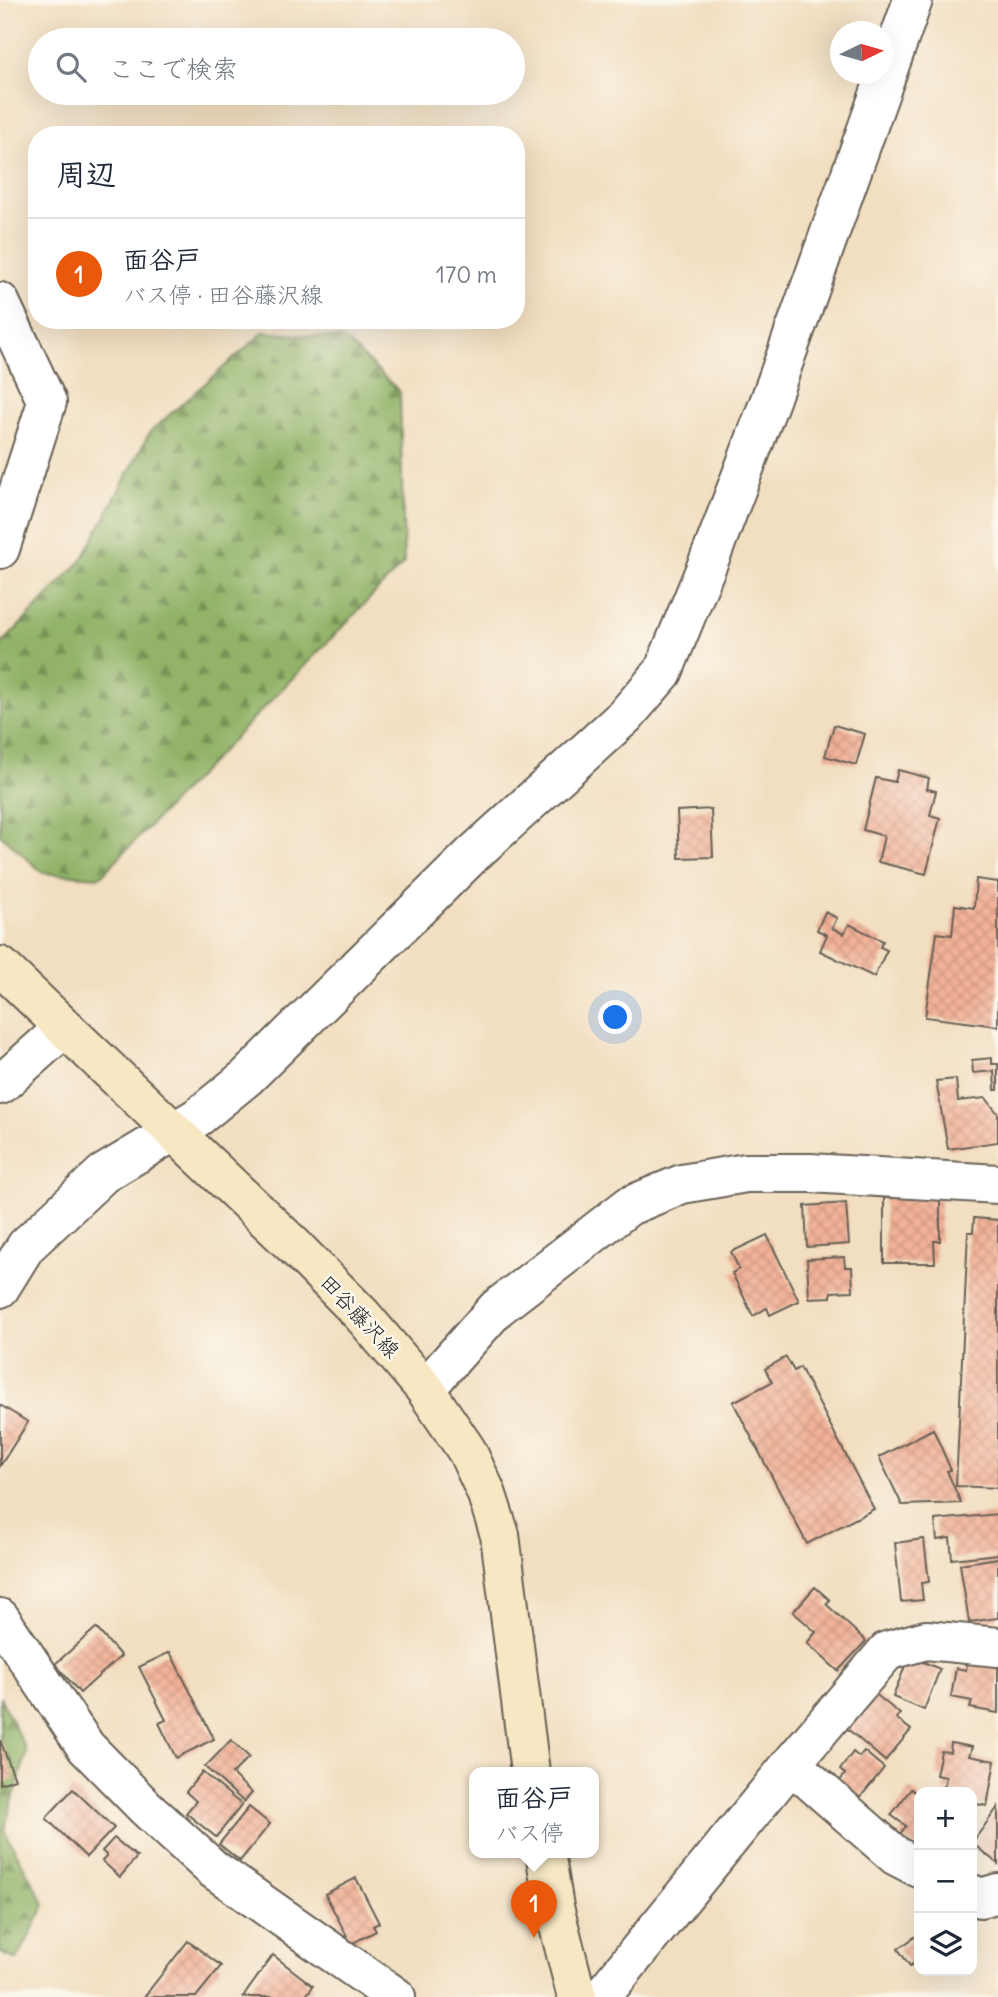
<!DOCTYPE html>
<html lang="ja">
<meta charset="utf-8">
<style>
:root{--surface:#fff;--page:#f2f2f3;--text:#1f2937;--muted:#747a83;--line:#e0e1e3;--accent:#ea580c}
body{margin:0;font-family:Delius,"Klee One",sans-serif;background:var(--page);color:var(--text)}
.controls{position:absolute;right:21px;bottom:21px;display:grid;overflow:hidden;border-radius:14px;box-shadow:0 7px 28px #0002}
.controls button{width:63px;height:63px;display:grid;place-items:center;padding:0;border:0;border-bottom:2px solid var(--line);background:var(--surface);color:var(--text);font:35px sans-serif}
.compass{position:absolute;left:830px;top:21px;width:63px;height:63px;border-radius:50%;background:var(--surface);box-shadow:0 7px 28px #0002;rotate:85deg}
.you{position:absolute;left:616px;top:1018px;width:24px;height:24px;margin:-18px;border:5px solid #fff;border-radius:50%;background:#1a73e8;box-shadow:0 0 0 10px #1a73e833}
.badge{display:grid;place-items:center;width:46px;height:46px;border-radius:50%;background:var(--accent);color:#fff;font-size:23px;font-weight:700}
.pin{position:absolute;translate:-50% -58px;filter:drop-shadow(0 2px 4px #0008)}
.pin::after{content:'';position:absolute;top:37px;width:24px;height:21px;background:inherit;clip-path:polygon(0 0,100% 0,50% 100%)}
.popup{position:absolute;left:469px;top:1767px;width:130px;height:91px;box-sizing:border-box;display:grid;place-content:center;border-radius:14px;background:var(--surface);filter:drop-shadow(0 2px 5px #0005);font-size:23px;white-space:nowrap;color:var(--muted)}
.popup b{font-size:26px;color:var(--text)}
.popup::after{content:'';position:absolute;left:50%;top:100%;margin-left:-14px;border:14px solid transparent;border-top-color:var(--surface)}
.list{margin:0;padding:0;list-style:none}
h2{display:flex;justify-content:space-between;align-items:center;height:91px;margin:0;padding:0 28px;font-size:30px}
h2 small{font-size:23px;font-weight:400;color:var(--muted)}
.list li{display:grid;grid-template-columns:46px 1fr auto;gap:21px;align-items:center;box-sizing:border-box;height:112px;padding:0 28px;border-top:2px solid var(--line)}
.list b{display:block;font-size:26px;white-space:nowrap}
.list p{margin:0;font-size:23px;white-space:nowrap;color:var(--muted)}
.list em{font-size:23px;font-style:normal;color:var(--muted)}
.icon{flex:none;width:38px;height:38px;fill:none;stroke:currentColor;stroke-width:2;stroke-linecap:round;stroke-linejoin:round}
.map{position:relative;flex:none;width:998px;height:1997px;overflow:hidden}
.search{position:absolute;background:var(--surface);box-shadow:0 7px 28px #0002;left:28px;top:28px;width:497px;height:77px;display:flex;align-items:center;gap:18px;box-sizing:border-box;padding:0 24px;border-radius:38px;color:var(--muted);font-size:26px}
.panel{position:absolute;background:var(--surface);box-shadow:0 7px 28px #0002;left:28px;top:126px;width:497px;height:203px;border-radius:28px}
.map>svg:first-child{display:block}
.forest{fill:url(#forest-firs);stroke:#576842;stroke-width:2}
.building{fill:url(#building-cross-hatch)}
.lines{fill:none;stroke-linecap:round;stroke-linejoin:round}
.street-casing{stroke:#676055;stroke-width:42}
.secondary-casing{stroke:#676055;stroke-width:42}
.street{stroke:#fff;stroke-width:38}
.secondary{stroke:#f7e8c3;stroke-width:38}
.labels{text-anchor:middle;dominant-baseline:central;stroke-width:5;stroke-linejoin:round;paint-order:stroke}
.street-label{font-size:21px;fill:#1c1c1c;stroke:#fbf7ec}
</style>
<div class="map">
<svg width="998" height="1997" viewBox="0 0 998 1997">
<defs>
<pattern id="forest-firs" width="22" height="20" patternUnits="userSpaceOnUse" patternTransform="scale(1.75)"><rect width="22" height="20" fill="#92b368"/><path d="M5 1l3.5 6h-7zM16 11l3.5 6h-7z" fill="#769155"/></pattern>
<pattern id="building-cross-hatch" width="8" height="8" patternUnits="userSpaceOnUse" patternTransform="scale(1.75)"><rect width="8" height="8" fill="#f2b298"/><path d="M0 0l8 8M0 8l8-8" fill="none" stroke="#cf9882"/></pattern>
</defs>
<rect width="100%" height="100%" fill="#fbf7ec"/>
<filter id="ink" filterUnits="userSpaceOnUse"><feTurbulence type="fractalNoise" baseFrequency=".0143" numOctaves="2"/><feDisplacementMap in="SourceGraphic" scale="14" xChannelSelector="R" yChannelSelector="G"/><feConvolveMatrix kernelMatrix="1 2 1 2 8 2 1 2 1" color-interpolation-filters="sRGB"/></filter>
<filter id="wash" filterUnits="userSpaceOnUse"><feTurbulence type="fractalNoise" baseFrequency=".00686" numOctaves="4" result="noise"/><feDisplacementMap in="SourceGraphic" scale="28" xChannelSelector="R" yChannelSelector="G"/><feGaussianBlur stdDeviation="1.57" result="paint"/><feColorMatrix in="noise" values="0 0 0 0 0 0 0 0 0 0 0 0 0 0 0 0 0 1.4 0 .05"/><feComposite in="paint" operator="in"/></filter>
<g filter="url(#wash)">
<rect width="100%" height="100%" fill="#f2dec0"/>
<g class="forest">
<path d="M264 332 344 339 400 392 404 563 100 877 43 873 0 834V646L82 560 150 432Z"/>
<path d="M0 1697 27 1752 4 1830 45 1905 17 1960 0 1953Z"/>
</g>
<g id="blocks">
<g class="building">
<path d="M834 725 865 734 856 765 825 756Z"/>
<path d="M898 770 929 778 927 789 936 791 930 815 940 818 926 874 878 862 884 836 863 830 876 778 895 782Z"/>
<path d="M711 809 713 857 679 858 677 811Z"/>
<path d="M976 879 998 882V1026L925 1017 937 933 952 935 955 905 974 908Z"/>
<path d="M825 912 837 918 832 928 844 934 849 924 883 941 880 947 887 950 874 977 820 951 827 935 817 930Z"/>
<path d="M992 1058V1064H998V1090H995L994 1071 973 1073 972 1060Z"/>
<path d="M956 1079 958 1101 986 1098 998 1114V1142L948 1149 936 1081Z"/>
<path d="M884 1198H940V1241H934L935 1263H884Z"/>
<path d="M846 1203 849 1244 807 1247 805 1206Z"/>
<path d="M974 1218 998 1220V1488L956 1486 968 1232H973Z"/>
<path d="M767 1235 799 1301 770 1315 767 1308 753 1316 732 1273 739 1269 731 1252Z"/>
<path d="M844 1257 845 1267H852L853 1291 831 1292V1297L809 1298 807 1259Z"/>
<path d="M786 1357 794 1371 800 1367 874 1509 807 1544 733 1402 772 1382 765 1369Z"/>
<path d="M0 1405 28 1422 0 1466Z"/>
<path d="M933 1429 951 1470 947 1471 961 1503 902 1505 879 1457Z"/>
<path d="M998 1514V1554L952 1559 950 1538 937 1540 935 1520Z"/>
<path d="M924 1539 929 1582 921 1583 923 1600 901 1602 895 1543Z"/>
<path d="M998 1558V1618L969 1622 960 1564Z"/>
<path d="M815 1587 830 1600 826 1604 866 1641 838 1671 807 1643 816 1632 793 1612Z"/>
<path d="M96 1628 121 1656 80 1693 55 1664Z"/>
<path d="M170 1652 214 1739 176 1758 159 1723 166 1720 139 1667Z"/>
<path d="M909 1656 940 1669 924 1710 893 1697Z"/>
<path d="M968 1659 998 1665V1713L970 1708 972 1701 951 1697 956 1668 966 1670Z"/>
<path d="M873 1692 900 1714 896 1718 911 1730 885 1761 844 1726Z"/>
<path d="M0 1740 15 1779 0 1784Z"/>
<path d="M231 1740 249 1757 232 1774 252 1793 244 1802 205 1767Z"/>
<path d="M951 1743 972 1747 969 1756 995 1761 987 1806 972 1803V1792H943L946 1777 936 1775 941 1751 950 1752Z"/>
<path d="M864 1751 884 1768 859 1799 839 1782 845 1774 840 1770 853 1752 859 1757Z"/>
<path d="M202 1772 242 1805 216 1837 186 1813 196 1801 186 1792Z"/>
<path d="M73 1789 114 1828 86 1857 46 1818Z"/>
<path d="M911 1789 919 1795V1854L913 1845 900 1834 906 1826 891 1815Z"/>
<path d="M249 1807 270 1824 240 1861 219 1844Z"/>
<path d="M998 1807V1864L972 1843Z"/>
<path d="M114 1838 137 1857 120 1877 102 1861 107 1856 102 1851Z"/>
<path d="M356 1878 379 1923 373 1926 376 1931 351 1944 325 1894Z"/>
<path d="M919 1934V1959L910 1966 898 1949Z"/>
<path d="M188 1941 221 1966 196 1997H144Z"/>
<path d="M273 1955 313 1986 305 1997H243Z"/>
</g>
</g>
</g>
<g filter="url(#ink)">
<use href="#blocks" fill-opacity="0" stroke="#676055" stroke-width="2"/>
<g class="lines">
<defs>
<g id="street">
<path d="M0 302 47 402 0 549"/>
<path d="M0 1085 65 1027"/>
<path d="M0 1288 26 1246 103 1174 198 1117 247 1077 473 854 625 716 663 672 714 548 769 403 913 0"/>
<path d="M425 1389 497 1308 629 1206 682 1184 746 1173H810L998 1184"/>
<path d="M0 1618 86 1747 146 1808 213 1869 396 1997"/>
<path d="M791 1764 896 1856 919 1868"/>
<path d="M972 1894 981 1898 998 1893"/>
<path d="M601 1997 791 1764 887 1651 926 1640 998 1647"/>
</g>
<g id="secondary">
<path d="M0 966 294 1246 362 1315 425 1389 467 1451 486 1492 500 1535 530 1772"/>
<path d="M545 1852 554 1907 577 1997"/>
</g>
</defs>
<use href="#street" class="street-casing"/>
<use href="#secondary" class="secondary-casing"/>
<use href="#street" class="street"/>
<use href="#secondary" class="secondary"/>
</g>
</g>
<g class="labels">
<g class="street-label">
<text transform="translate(360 1316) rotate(47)">田谷藤沢線</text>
</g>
</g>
</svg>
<div class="controls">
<button>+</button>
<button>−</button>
<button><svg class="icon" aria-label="layers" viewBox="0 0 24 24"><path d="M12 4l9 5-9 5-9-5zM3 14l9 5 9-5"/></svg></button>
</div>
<svg class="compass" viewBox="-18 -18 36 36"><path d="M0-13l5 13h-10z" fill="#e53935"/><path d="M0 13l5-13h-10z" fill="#747a83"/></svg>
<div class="you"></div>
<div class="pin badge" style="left:534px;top:1938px">1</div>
<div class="popup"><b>面谷戸</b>バス停</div>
<div class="search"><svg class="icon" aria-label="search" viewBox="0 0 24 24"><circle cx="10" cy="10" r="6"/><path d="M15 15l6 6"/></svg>ここで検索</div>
<section class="panel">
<h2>周辺<small></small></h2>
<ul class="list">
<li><span class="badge">1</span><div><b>面谷戸</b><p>バス停 · 田谷藤沢線</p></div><em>170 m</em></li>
</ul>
</section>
</div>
